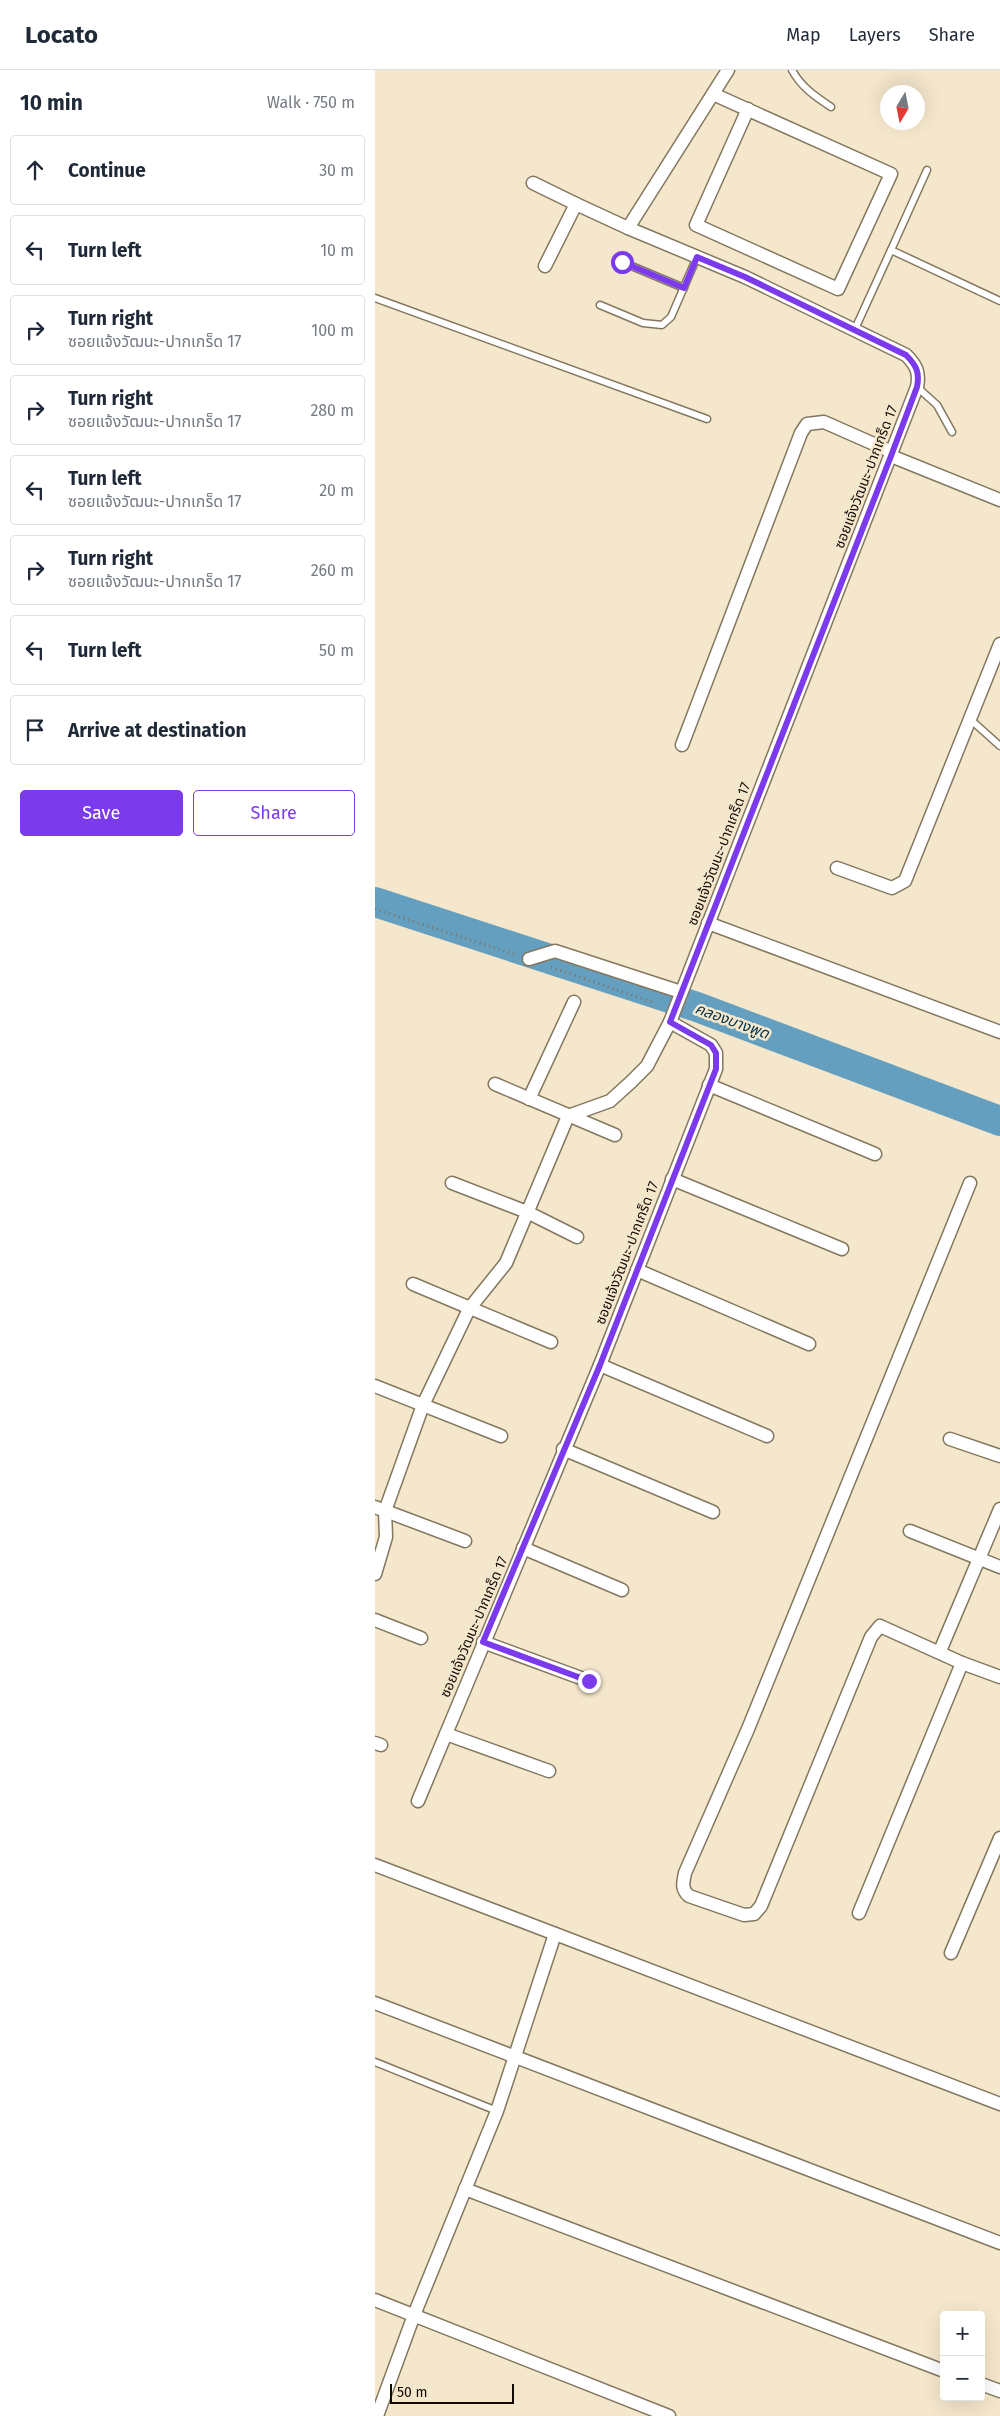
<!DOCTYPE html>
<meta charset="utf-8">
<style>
:root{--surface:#fff;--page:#f6f6f7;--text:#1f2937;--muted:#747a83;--line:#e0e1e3;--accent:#7c3aed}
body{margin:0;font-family:"Fira Sans","Noto Sans Thai",sans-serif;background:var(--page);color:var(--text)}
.controls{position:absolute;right:15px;bottom:15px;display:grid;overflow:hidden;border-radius:5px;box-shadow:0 5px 20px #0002}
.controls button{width:45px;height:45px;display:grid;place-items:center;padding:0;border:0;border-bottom:1px solid var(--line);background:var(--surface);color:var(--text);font:25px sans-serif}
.compass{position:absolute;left:505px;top:15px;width:45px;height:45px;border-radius:50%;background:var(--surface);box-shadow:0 5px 20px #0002;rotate:190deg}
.scale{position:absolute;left:15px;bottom:12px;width:124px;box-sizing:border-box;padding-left:5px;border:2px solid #100b04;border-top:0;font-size:14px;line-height:18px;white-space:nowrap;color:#100b04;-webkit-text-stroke:4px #f5e7cc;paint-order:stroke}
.stop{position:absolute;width:15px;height:15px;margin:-11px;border:4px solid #7c3aed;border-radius:50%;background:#fff}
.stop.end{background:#7c3aed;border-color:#fff;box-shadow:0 1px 5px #0008}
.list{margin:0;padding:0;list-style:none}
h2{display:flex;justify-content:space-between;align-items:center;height:65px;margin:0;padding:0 20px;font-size:21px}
h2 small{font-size:16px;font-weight:400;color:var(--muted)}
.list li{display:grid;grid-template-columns:32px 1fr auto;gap:15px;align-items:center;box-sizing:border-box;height:70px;margin:0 10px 10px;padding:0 10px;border:1px solid var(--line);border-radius:5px}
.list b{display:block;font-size:19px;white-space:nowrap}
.list p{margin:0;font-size:16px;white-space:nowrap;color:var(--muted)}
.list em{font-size:16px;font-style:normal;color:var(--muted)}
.actions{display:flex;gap:10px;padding:15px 20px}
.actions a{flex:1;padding:11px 0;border:1px solid var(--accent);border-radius:5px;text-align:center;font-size:18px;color:var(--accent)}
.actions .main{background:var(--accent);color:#fff}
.icon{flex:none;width:28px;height:28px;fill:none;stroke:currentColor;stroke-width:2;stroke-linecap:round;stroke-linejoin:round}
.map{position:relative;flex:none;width:625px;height:2346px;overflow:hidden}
header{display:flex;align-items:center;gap:30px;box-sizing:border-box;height:70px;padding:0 25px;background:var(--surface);border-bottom:1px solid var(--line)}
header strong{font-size:24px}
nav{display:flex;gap:28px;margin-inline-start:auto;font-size:18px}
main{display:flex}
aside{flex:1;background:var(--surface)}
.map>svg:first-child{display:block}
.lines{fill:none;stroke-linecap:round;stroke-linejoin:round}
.river{stroke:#659fc0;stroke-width:30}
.lane-casing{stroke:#84775f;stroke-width:9}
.street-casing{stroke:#84775f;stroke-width:15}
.path{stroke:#7d7363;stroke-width:3;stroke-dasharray:1 4;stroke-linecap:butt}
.lane{stroke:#fff;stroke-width:6}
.street{stroke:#fff;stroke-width:12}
.route{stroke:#7c3aed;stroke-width:6}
.labels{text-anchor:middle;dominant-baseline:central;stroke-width:5;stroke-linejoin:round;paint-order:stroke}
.street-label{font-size:14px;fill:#100b04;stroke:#f5e7cc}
.water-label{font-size:15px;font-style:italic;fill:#003148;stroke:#f5e7cc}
</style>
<header>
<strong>Locato</strong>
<nav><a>Map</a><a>Layers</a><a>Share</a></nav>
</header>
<main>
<aside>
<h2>10 min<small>Walk · 750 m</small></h2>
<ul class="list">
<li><svg class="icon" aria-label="ahead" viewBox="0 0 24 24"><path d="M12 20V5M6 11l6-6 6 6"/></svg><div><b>Continue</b></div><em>30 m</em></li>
<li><svg class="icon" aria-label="left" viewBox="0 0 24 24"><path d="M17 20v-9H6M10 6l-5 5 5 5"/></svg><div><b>Turn left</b></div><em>10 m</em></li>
<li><svg class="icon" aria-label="right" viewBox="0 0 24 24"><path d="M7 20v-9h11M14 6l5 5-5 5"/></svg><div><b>Turn right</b><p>ซอยแจ้งวัฒนะ-ปากเกร็ด 17</p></div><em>100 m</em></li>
<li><svg class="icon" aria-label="right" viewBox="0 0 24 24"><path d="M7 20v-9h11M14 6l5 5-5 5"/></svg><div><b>Turn right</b><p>ซอยแจ้งวัฒนะ-ปากเกร็ด 17</p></div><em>280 m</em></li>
<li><svg class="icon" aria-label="left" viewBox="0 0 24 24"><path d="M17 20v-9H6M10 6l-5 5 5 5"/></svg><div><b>Turn left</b><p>ซอยแจ้งวัฒนะ-ปากเกร็ด 17</p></div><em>20 m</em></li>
<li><svg class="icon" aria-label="right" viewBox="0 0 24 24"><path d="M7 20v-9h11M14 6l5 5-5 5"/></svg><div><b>Turn right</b><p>ซอยแจ้งวัฒนะ-ปากเกร็ด 17</p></div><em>260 m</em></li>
<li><svg class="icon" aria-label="left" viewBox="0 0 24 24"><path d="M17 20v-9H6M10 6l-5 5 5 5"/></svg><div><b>Turn left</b></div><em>50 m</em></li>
<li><svg class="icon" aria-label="arrive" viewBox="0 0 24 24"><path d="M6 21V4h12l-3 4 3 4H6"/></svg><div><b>Arrive at destination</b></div></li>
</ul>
<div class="actions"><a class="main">Save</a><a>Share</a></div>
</aside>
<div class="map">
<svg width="625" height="2346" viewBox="0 0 625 2346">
<rect width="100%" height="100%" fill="#f5e7cc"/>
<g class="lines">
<path class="river" d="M0 832 322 937 625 1051"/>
<defs>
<g id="lane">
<path d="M417 0C426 17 441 27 456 37"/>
<path d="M516 180 552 100"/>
<path d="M247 192 309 218"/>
<path d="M0 228 332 349"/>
<path d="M225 235 268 253 287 255 296 247 322 187"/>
<path d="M480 259 516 180 625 231"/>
<path d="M542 317 562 335 577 362"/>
<path d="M596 650 625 676"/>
<path d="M0 1992 122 2041"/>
</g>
<g id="street">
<path d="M338 24 516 104 463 219 321 155 373 39"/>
<path d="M158 113 201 134"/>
<path d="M170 196 201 134 253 158"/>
<path d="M516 386 625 430"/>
<path d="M307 675 426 363 432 354 449 352 517 382"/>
<path d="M462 798 517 818 530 811 625 574"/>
<path d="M333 853 625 962"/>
<path d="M154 889 180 881 306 922"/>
<path d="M120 1014 240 1065"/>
<path d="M334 1015 500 1084"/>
<path d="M154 1029 199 932"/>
<path d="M297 1109 467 1179"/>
<path d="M77 1113 152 1142 202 1167"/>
<path d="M595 1113 373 1659 310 1803C308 1813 306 1819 314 1826L369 1845 379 1844 386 1836 496 1567 505 1556 587 1593 625 1607"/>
<path d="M262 1200 434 1274"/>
<path d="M38 1214 176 1272"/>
<path d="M225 1295 392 1366"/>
<path d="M0 1316 126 1366"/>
<path d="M575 1369 625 1386"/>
<path d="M188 1379 338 1442"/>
<path d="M0 1437 90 1471"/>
<path d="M535 1461 625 1497"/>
<path d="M148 1478 247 1520"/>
<path d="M0 1504 11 1467 10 1441 48 1335 94 1239 131 1193 193 1046 235 1031 256 1012 272 996 295 952"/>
<path d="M0 1550 46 1568"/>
<path d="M108 1572 214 1611"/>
<path d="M565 1581 625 1439"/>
<path d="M71 1664 174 1701"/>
<path d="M0 1673 6 1675"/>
<path d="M43 1731 225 1295 341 999V983L336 975 295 952 542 317C545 302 541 295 531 285L370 207 253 158 353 0"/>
<path d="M0 1795 625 2034"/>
<path d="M484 1843 587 1593"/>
<path d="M576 1883 625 1768"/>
<path d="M0 1933 625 2173"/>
<path d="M90 2119 569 2301"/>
<path d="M0 2230 294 2346"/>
<path d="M606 2314 625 2321"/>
<path d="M2 2346 39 2245 122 2041 180 1864"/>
</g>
</defs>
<use href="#lane" class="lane-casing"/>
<use href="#street" class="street-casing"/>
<g class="path">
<path d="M0 839 142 885"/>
<path d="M176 897 277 932"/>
</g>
<use href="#lane" class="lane"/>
<use href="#street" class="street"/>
</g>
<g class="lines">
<path class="route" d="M214 1611 108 1572 225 1295 341 999V983L336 975 295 952 516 386 542 317C545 302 541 295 531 285L370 207 322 187 309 218 247 192"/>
</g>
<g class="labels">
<g class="street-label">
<text transform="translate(491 407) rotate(-69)">ซอยแจ้งวัฒนะ-ปากเกร็ด 17</text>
<text transform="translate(344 784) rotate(-69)">ซอยแจ้งวัฒนะ-ปากเกร็ด 17</text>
<text transform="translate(252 1183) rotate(-69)">ซอยแจ้งวัฒนะ-ปากเกร็ด 17</text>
<text transform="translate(99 1557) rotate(-67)">ซอยแจ้งวัฒนะ-ปากเกร็ด 17</text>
</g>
<g class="water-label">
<text transform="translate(357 951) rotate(20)">คลองบางพูด</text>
</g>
</g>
</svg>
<div class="controls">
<button>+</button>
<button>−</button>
</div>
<svg class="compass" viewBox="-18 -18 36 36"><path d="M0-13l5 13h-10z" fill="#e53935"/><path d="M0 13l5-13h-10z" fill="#747a83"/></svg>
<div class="scale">50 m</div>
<div class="stop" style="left:247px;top:192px"></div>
<div class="stop end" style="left:214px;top:1611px"></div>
</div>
</main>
